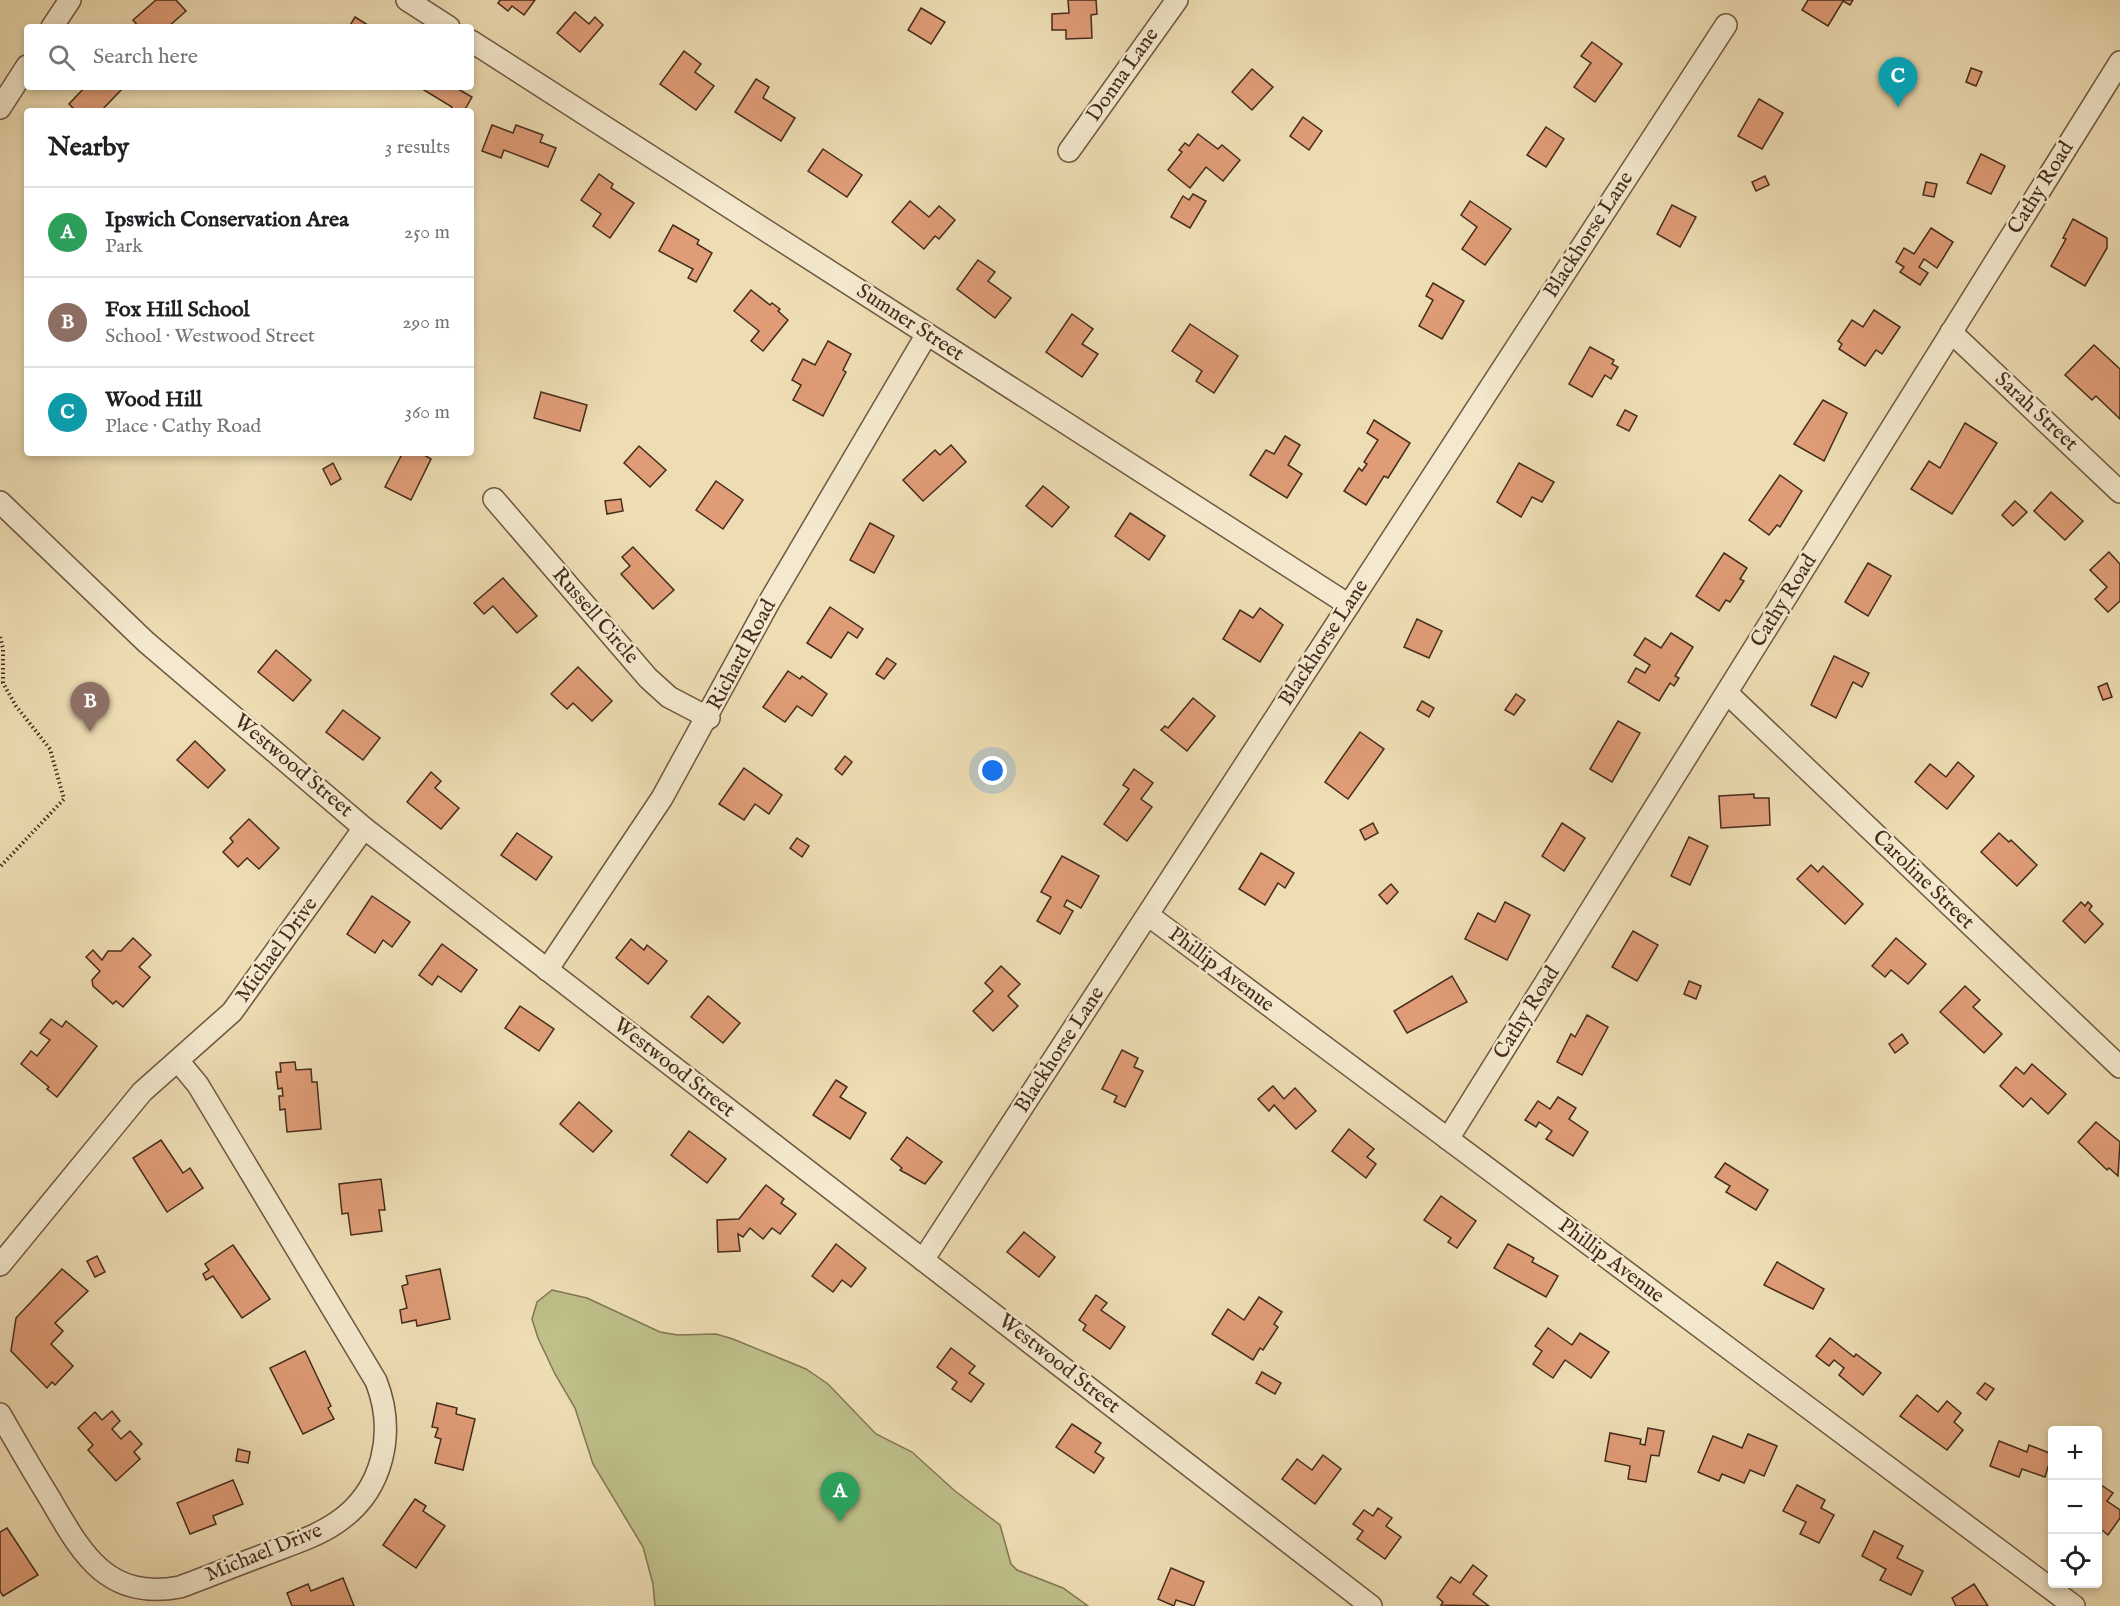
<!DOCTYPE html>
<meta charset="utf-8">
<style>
:root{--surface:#fff;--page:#f6f6f6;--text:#202124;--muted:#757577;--line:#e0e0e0;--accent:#ea580c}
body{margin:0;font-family:"IM FELL English",serif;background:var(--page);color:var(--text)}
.controls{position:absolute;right:18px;bottom:18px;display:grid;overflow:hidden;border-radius:6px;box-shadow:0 3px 9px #0003}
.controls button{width:54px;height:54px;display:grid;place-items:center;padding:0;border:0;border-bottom:2px solid var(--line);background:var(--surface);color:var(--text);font:30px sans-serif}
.you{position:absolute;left:993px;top:771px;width:21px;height:21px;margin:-15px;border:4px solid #fff;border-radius:50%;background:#1a73e8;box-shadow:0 0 0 9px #1a73e833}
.badge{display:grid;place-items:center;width:39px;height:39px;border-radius:50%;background:var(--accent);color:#fff;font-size:20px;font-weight:700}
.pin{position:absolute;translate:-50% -50px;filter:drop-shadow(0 2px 3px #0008)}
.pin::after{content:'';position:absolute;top:32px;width:21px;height:18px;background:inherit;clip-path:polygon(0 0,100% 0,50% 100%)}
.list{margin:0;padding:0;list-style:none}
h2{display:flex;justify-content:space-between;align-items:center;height:78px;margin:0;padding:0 24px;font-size:26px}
h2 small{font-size:20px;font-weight:400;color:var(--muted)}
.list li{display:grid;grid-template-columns:39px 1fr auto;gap:18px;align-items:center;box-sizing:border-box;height:90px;padding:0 24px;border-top:2px solid var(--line)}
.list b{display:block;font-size:22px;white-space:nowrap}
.list p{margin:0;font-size:20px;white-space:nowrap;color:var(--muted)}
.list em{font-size:20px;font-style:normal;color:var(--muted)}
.icon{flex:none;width:33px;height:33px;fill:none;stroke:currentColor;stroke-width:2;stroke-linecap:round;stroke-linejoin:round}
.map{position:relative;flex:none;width:2120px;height:1606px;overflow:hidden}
.search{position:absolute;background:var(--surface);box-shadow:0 3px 9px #0003;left:24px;top:24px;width:450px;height:66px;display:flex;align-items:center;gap:15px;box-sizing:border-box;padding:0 21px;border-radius:6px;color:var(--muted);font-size:22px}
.panel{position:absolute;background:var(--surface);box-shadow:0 3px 9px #0003;left:24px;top:108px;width:450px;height:348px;border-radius:6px}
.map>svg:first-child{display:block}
.green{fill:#bebf89;stroke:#827653;stroke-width:1.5}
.building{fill:#df9c77;stroke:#452c1d;stroke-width:1.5}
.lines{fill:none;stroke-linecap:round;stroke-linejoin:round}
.minor-casing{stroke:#6f5842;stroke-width:24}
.path{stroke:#452c1d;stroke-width:4;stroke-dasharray:1.5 3;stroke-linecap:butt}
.minor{stroke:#f4e9ce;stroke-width:21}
.labels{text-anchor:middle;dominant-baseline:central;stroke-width:5;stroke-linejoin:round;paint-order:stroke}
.street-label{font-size:21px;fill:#452c1d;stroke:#f4e9ce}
</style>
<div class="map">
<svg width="2120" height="1606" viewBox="0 0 2120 1606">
<rect width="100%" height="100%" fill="#eeddb3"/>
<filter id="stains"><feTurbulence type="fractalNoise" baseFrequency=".00333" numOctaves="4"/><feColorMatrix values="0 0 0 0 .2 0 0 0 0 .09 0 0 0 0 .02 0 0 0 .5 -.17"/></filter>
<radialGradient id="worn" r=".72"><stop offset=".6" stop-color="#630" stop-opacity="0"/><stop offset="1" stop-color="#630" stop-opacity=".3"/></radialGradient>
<path class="green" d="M552 1290 587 1298 660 1332 678 1335 716 1334 733 1339 806 1369 828 1384 876 1434 912 1452 955 1491 1000 1525 1011 1564 1017 1570 1063 1588 1088 1606H655L653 1584 643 1547 593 1464 575 1408 555 1374 538 1338 532 1319 537 1302Z"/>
<g class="building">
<path d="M156 0H176L186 11 168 27H139L133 20Z"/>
<path d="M500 0H535L524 15 512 6 508 11 498 3Z"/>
<path d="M1068 0H1096L1097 14 1091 15 1092 38 1066 39V30H1052V14L1069 13Z"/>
<path d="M1808 0H1853L1850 5 1843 1 1828 26 1802 10Z"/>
<path d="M921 8 945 22 931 44 908 30Z"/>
<path d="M575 12 589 24 595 17 603 25 580 52 557 33Z"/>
<path d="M355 17 371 27H349Z"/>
<path d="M1592 42 1622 64 1595 102 1574 87 1591 63 1581 56Z"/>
<path d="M684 51 701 64 695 72 714 86 696 110 660 84Z"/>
<path d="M1971 68 1982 72 1976 86 1966 82Z"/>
<path d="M1252 69 1273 87 1252 110 1232 92Z"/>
<path d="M756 79 769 87 763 98 795 118 781 141 735 112Z"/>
<path d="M85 87H124L101 111H76L69 104Z"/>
<path d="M419 87H460L458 89 472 97 464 111H450L452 107Z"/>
<path d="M1759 99 1783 113 1762 149 1738 136Z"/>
<path d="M1303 117 1322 131 1309 150 1290 136Z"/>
<path d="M492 125 513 133 516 125 543 135 540 142 556 148 548 167 504 150 501 158 482 151Z"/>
<path d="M1546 127 1564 139 1546 167 1527 155Z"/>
<path d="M1198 134 1218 149 1222 145 1240 160 1223 181 1206 167 1190 188 1168 170 1182 152 1179 150 1185 143 1189 146Z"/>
<path d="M823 149 862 175 847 197 808 171Z"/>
<path d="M1981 154 2005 166 1991 194 1967 183Z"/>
<path d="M599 174 613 184 611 188 634 203 610 238 593 226 601 214 581 200Z"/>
<path d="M1765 176 1769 185 1756 191 1752 182Z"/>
<path d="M1926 182 1937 184 1934 197 1923 195Z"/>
<path d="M1193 194 1206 201 1190 228 1171 217 1183 196 1189 200Z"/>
<path d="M910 201 929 217 939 206 955 220 939 239 935 236 924 249 892 222Z"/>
<path d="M1470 201 1511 229 1485 265 1462 249 1477 227 1461 215Z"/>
<path d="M1672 205 1696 217 1680 247 1657 234Z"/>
<path d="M2073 219 2107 238V248L2085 286 2051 266 2066 239 2063 238Z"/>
<path d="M673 225 699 240 697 244 712 253 696 282 688 278 693 269 659 251Z"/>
<path d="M1931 228 1953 242 1937 268 1924 259 1919 267 1928 273 1920 285 1900 272 1904 267 1896 262 1904 248 1914 254Z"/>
<path d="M978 260 995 272 988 281 1011 298 995 318 957 289Z"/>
<path d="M1433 283 1464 301 1442 339 1419 326 1433 300 1426 296Z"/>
<path d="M751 290 770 305 772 303 780 309 778 311 788 320 763 351 751 341 759 331 734 311Z"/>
<path d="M1874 310 1900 327 1882 354 1876 350 1865 366 1839 349 1842 344 1838 341 1852 320 1863 327Z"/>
<path d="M1072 314 1093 329 1082 344 1098 354 1082 377 1046 352Z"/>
<path d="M1190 324 1238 356 1214 393 1196 381 1202 371 1172 351Z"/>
<path d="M828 341 851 354 843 370 846 372 823 416 793 400 801 385 792 380 803 359 815 365Z"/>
<path d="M2094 345 2120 369V419L2096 396 2092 400 2065 375Z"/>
<path d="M1590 347 1614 360 1612 364 1618 367 1611 379 1605 375 1592 397 1569 384Z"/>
<path d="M541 392 587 405 580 431 534 418Z"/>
<path d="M1823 400 1847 413 1824 461 1794 444Z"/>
<path d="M1625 410 1637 416 1629 431 1617 425Z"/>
<path d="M1374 420 1410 443 1388 478 1384 476 1366 505 1344 491 1359 468 1362 471 1367 464 1364 462 1378 440 1367 433Z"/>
<path d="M1965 423 1997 443 1952 514 1911 489 1929 461 1940 468Z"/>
<path d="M1285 436 1300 445 1288 465 1302 474 1287 498 1250 475 1266 450 1274 454Z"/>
<path d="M951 445 966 462 923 501 903 480 935 450 940 455Z"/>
<path d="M639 446 666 470 650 487 624 463Z"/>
<path d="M395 453H421L431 459 411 500 385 487 401 456Z"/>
<path d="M333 463 341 479 331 485 323 469Z"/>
<path d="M1519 463 1554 482 1542 502 1532 497 1521 517 1497 502Z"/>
<path d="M1780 475 1802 491 1780 527 1777 525 1769 535 1749 520Z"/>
<path d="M716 481 743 500 723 529 696 510Z"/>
<path d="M1043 486 1069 507 1052 527 1026 506Z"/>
<path d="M2051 492 2083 521 2065 540 2034 511Z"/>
<path d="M621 499 623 511 607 514 605 501Z"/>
<path d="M2015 501 2027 512 2013 526 2002 515Z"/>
<path d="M1130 513 1165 536 1149 560 1115 536Z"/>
<path d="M870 523 894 536 874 573 850 560Z"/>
<path d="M633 547 674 590 653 609 621 574 630 566 622 557Z"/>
<path d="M2109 552 2120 564V601L2108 612 2095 599 2107 587 2090 570Z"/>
<path d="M1724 553 1747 568 1740 579 1744 581 1730 602 1726 600 1719 611 1696 596Z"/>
<path d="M1868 563 1891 576 1868 616 1845 602Z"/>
<path d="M503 578 537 616 517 633 493 606 484 614 474 603Z"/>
<path d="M830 607 863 629 857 638 848 632 831 658 807 643Z"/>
<path d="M1260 608 1283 625 1260 662 1223 639 1240 610 1253 618Z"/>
<path d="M1417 619 1442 631 1429 658 1404 647Z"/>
<path d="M1671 633 1693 647 1675 676 1679 678 1674 686 1670 683 1659 701 1628 682 1636 668 1645 673 1650 665 1634 655 1645 638 1661 648Z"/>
<path d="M276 650 311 680 293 701 258 672Z"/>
<path d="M1834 656 1869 673 1862 687 1853 682 1836 718 1811 705Z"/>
<path d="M887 658 896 664 884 679 876 674Z"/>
<path d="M578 667 612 701 592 721 573 703 567 709 551 694Z"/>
<path d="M788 671 800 679 802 676 827 694 812 716 797 706 785 722 763 707Z"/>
<path d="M2107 683 2112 697 2103 700 2098 687Z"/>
<path d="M1516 694 1525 700 1514 715 1505 710Z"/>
<path d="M1193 698 1215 716 1187 751 1161 730 1165 726 1168 728Z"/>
<path d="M1422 701 1434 708 1429 717 1417 710Z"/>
<path d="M343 710 380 738 363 760 326 732Z"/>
<path d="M1618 721 1640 733 1612 782 1590 769Z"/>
<path d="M1360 732 1384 749 1348 799 1325 782Z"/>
<path d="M195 741 225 770 208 788 177 760Z"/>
<path d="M845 756 852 762 842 775 835 769Z"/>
<path d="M1958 762 1974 776 1947 809 1915 782 1930 764 1946 777Z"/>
<path d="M744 768 782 795 769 814 755 804 744 820 719 804Z"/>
<path d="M1134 769 1153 783 1141 799 1152 807 1127 841 1104 824 1129 789 1123 785Z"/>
<path d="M431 772 441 781 435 788 459 808 441 829 407 802Z"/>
<path d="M1754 794V798H1769L1770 825 1721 828 1719 796Z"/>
<path d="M249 819 279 848 259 869 247 858 238 867 223 852 233 842 230 838Z"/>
<path d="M1373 823 1378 833 1365 840 1360 830Z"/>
<path d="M1562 823 1585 838 1564 871 1542 856Z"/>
<path d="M517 833 552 857 536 880 501 855Z"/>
<path d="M1999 833 2009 842 2011 840 2037 865 2017 886 1981 852Z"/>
<path d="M1689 837 1708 846 1690 885 1671 876Z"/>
<path d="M797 838 809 846 802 857 790 848Z"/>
<path d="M1261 853 1294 873 1285 888 1278 883 1265 905 1239 889Z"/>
<path d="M1062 856 1099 876 1081 908 1067 900 1064 906 1073 911 1060 934 1037 921 1051 897 1041 892Z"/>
<path d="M1811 865 1818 872 1823 866 1863 904 1845 924 1797 879Z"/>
<path d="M1391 884 1398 892 1387 904 1379 895Z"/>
<path d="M372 896 410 922 392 947 383 940 375 953 347 934Z"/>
<path d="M1505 902 1530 915 1507 960 1465 939 1478 913 1495 922Z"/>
<path d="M2081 902 2085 906 2088 902 2092 906 2089 910 2103 924 2085 943 2063 921Z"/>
<path d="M1633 931 1658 945 1637 981 1612 967Z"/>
<path d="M133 938 151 955 139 967 150 977 123 1007 116 1001 113 1004 93 986 92 980 100 971 86 957 93 950 102 960 108 951H121Z"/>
<path d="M1896 938 1926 964 1908 984 1891 970 1885 977 1872 966Z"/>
<path d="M631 939 644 950 647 945 667 961 648 984 616 958Z"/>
<path d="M442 944 477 970 461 992 438 976 432 985 419 975Z"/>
<path d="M1001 966 1020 984 1008 996 1018 1006 993 1031 973 1011 993 991 985 983Z"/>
<path d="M1452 976 1467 1002 1407 1033 1394 1011Z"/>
<path d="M1689 981 1701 986 1696 999 1684 994Z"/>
<path d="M1965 986 1980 1000 1973 1007 2002 1034 1984 1053 1940 1012Z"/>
<path d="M708 996 740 1023 723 1043 691 1017Z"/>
<path d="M520 1006 554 1029 539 1051 505 1028Z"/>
<path d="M1587 1015 1608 1027 1582 1075 1557 1062 1571 1034 1575 1037Z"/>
<path d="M51 1019 62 1027 66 1021 97 1046 57 1097 47 1089 49 1087 21 1064 31 1051 37 1056 50 1040 40 1033Z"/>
<path d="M1902 1034 1908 1043 1895 1053 1889 1044Z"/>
<path d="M1122 1050 1138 1058 1134 1067 1143 1071 1125 1107 1114 1102 1117 1096 1102 1089Z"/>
<path d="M295 1062 296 1070 311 1069 312 1082H317L321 1129 287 1132 285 1109 280 1110 279 1096H283L282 1088 278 1089 276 1072H281L280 1063Z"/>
<path d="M2032 1064 2066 1094 2048 1114 2031 1098 2023 1107 2000 1086 2016 1067 2024 1074Z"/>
<path d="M836 1080 847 1087 840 1097 866 1113 850 1139 813 1115Z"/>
<path d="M1273 1086 1284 1099 1295 1088 1316 1111 1296 1129 1274 1105 1269 1111 1258 1099Z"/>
<path d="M1558 1097 1576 1108 1569 1119 1588 1132 1573 1156 1546 1139 1552 1131 1539 1122 1536 1127 1525 1120 1538 1101 1550 1109Z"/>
<path d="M579 1102 612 1131 593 1152 560 1124Z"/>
<path d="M2096 1122 2120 1142 2118 1176 2109 1168 2107 1170 2078 1142Z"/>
<path d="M1349 1129 1374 1149 1367 1157 1376 1164 1366 1178 1332 1151Z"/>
<path d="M689 1131 726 1159 707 1183 671 1155Z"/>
<path d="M907 1137 942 1162 925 1184 900 1170 902 1168 891 1159Z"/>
<path d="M161 1140 183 1173 190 1168 203 1188 167 1212 133 1158Z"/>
<path d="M1725 1163 1768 1190 1756 1210 1726 1192 1730 1186 1715 1177Z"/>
<path d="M381 1179 385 1210H379L382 1231 351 1235 348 1213 342 1214 339 1184Z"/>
<path d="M766 1185 784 1199 781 1203 796 1214 780 1234 772 1228 763 1239 750 1228 743 1237 738 1234 740 1251 718 1252 717 1220 739 1219Z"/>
<path d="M1441 1196 1476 1221 1457 1248 1448 1242 1451 1238 1424 1220Z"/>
<path d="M1024 1232 1055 1257 1039 1277 1007 1252Z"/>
<path d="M836 1244 866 1268 851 1287 842 1280 833 1292 812 1276Z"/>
<path d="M1508 1244 1534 1258 1532 1262 1558 1276 1546 1297 1494 1268Z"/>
<path d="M233 1245 270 1299 242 1318 213 1276 206 1280 203 1274 209 1270 205 1264Z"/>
<path d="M97 1256 105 1272 95 1277 87 1261Z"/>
<path d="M1777 1262 1824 1289 1813 1309 1764 1285Z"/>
<path d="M62 1269 88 1291 55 1323 63 1331 51 1344 73 1366 55 1385 52 1382 47 1388 11 1351 16 1318Z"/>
<path d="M440 1269 450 1319 417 1326 416 1320 402 1323 400 1310 407 1308 402 1286 408 1284 406 1276Z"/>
<path d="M1096 1295 1107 1303 1101 1310 1125 1327 1110 1349 1083 1330 1086 1325 1079 1320Z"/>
<path d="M1259 1297 1282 1312 1274 1324 1278 1327 1263 1350 1260 1348 1253 1360 1212 1334 1228 1309 1244 1320Z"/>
<path d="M1548 1328 1572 1345 1580 1333 1609 1352 1591 1378 1565 1360 1553 1378 1533 1364 1542 1351 1535 1346Z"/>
<path d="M1830 1338 1854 1357 1856 1354 1881 1373 1863 1395 1839 1375 1844 1368 1834 1360 1829 1366 1816 1356Z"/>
<path d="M951 1348 975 1366 969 1373 984 1384 971 1402 952 1389 957 1382 937 1367Z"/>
<path d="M305 1351 331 1406 328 1408 334 1419 303 1434 270 1368Z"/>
<path d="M1262 1372 1281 1383 1275 1394 1256 1383Z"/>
<path d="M1985 1383 1994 1389 1986 1400 1977 1393Z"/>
<path d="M1917 1395 1938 1412 1947 1401 1961 1413 1954 1422 1963 1430 1947 1450 1900 1416Z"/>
<path d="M437 1403 457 1408 456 1414 475 1419 463 1470 435 1463 441 1439 435 1437 438 1428 432 1427Z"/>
<path d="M112 1411 120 1421 112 1429 121 1439 130 1431 142 1444 134 1452 140 1459 116 1481 88 1450 93 1445 78 1428 95 1412 102 1420Z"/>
<path d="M1072 1424 1101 1443 1095 1452 1104 1458 1094 1473 1056 1447Z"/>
<path d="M1648 1428 1664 1431 1659 1456 1651 1455 1646 1482 1628 1479 1630 1466 1605 1461 1610 1433 1641 1439 1640 1444 1645 1445Z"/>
<path d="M1748 1434 1777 1446 1764 1476 1750 1470 1744 1483 1722 1474 1719 1481 1698 1472 1713 1436 1742 1448Z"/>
<path d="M1999 1441 2027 1452 2029 1445 2052 1454 2045 1477 2022 1469 2019 1477 1990 1466Z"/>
<path d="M238 1449 250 1452 248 1463 236 1461Z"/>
<path d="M1323 1455 1341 1469 1315 1504 1282 1479 1297 1459 1312 1470Z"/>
<path d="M233 1480 243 1504 213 1516 216 1524 190 1534 177 1503Z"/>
<path d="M2098 1483 2113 1493 2107 1501 2120 1510V1518L2108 1535 2098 1527Z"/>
<path d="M1797 1485 1825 1500 1821 1508 1834 1515 1819 1543 1800 1534 1806 1522 1783 1511Z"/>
<path d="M415 1499 426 1506 423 1511 445 1526 416 1568 383 1545Z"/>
<path d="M1378 1508 1392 1518 1386 1526 1401 1537 1385 1559 1357 1539 1363 1531 1353 1524 1364 1510 1373 1516Z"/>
<path d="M7 1528 38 1575 3 1596 0 1591V1532Z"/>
<path d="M1874 1531 1903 1546 1897 1558 1923 1571 1911 1595 1880 1580 1886 1569 1862 1556Z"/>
<path d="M1473 1565 1487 1576 1473 1594 1489 1606 1441 1605 1443 1602 1437 1597 1451 1577 1460 1583Z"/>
<path d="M1171 1568 1204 1582 1194 1606 1176 1600 1174 1606 1158 1599Z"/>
<path d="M343 1578 354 1606H292L287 1593 308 1584 311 1591Z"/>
<path d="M1974 1584 1988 1606H1956L1952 1598Z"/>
</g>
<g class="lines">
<defs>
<g id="minor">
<path d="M407 0 449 27"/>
<path d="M52 27 70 0"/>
<path d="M471 41 1349 605"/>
<path d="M0 108 27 66"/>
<path d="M1069 151 1177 0"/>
<path d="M1951 332 2120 492"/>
<path d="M494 499 648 678 669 697 709 718"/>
<path d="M0 502 146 642 364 828 1371 1606"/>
<path d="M1727 693 2120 1067"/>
<path d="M1148 915 2074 1606"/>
<path d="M547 970 662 798 768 604 927 334"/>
<path d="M1448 1139 2120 62"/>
<path d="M923 1260 1726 25"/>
<path d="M0 1265 142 1092 232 1012 364 828"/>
<path d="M0 1414C16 1442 32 1470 49 1497 81 1552 106 1601 180 1587 207 1577 234 1566 261 1556 286 1546 314 1538 336 1523 384 1491 396 1432 376 1381L198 1085 179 1062"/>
</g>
</defs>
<use href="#minor" class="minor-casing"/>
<path class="path" d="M0 637 3 648V683L16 706 50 749 64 799 0 867"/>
<use href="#minor" class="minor"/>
</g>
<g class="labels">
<g class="street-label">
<text transform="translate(1123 75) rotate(-55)">Donna Lane</text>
<text transform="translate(2041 188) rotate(-58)">Cathy Road</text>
<text transform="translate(1589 235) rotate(-57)">Blackhorse Lane</text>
<text transform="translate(910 323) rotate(33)">Sumner Street</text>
<text transform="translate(2036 412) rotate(43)">Sarah Street</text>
<text transform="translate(1784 601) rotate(-58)">Cathy Road</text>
<text transform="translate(595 616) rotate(49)">Russell Circle</text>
<text transform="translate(1324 643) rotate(-57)">Blackhorse Lane</text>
<text transform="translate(742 655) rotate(-62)">Richard Road</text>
<text transform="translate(293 766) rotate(40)">Westwood Street</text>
<text transform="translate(1923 880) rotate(44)">Caroline Street</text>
<text transform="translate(277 950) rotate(-54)">Michael Drive</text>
<text transform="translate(1221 970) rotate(37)">Phillip Avenue</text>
<text transform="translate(1527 1013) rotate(-58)">Cathy Road</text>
<text transform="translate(1060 1050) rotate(-57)">Blackhorse Lane</text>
<text transform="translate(674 1068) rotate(38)">Westwood Street</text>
<text transform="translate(1611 1261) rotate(37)">Phillip Avenue</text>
<text transform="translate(1059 1364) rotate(38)">Westwood Street</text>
<text transform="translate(264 1553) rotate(-22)">Michael Drive</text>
</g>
</g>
<rect width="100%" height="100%" filter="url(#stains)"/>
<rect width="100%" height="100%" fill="url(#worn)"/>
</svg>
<div class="controls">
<button>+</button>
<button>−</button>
<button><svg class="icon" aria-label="locate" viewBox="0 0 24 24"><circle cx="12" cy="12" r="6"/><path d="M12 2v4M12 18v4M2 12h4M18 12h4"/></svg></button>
</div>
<div class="you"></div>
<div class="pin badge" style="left:840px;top:1522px;background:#2e9e5b">A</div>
<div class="pin badge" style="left:90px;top:732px;background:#8d6e63">B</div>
<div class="pin badge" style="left:1898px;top:107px;background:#0f9aa8">C</div>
<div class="search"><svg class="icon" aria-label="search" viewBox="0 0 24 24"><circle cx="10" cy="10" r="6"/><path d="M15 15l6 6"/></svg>Search here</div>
<section class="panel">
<h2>Nearby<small>3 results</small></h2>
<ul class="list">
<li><span class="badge" style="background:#2e9e5b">A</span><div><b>Ipswich Conservation Area</b><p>Park</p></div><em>250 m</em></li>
<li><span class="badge" style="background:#8d6e63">B</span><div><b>Fox Hill School</b><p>School · Westwood Street</p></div><em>290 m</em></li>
<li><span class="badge" style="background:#0f9aa8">C</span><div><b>Wood Hill</b><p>Place · Cathy Road</p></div><em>360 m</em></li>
</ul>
</section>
</div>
